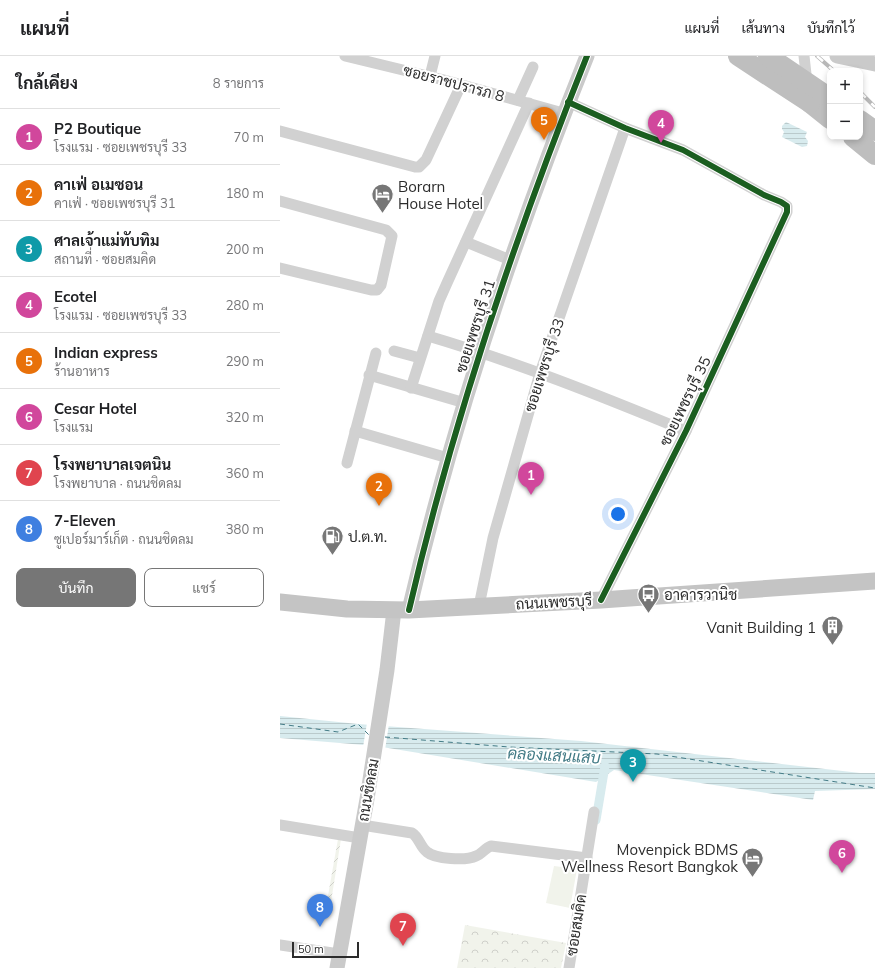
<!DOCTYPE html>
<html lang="th">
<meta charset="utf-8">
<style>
:root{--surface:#fff;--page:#f6f6f6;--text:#202124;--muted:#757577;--line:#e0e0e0;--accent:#767676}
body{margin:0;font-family:Mulish,Sarabun,sans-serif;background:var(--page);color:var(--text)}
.controls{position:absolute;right:12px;top:12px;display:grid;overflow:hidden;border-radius:8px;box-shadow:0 2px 6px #0003}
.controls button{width:36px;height:36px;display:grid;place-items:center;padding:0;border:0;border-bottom:1px solid var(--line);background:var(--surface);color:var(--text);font:20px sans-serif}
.scale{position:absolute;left:12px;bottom:10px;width:67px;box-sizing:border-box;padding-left:4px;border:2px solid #2c2c2c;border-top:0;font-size:11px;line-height:14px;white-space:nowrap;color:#2c2c2c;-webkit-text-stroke:3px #fff;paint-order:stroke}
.you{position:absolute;left:338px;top:458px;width:14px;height:14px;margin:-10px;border:3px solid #fff;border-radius:50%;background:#1a73e8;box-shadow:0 0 0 6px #1a73e833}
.badge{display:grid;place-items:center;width:26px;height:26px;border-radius:50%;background:var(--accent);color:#fff;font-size:13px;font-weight:700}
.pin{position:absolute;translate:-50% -33px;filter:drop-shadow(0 1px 2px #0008)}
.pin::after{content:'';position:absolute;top:21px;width:14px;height:12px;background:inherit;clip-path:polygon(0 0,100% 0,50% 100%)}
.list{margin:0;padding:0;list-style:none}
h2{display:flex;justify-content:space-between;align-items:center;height:52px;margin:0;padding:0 16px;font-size:17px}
h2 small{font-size:13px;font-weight:400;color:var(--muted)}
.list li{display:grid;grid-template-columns:26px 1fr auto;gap:12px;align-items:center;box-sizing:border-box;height:56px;padding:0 16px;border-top:1px solid var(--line)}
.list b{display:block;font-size:15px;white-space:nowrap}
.list p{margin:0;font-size:13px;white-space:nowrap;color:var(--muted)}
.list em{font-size:13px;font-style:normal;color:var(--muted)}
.actions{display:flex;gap:8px;padding:12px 16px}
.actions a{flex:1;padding:9px 0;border:1px solid var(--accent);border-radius:8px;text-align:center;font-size:14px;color:var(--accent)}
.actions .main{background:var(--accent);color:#fff}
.map{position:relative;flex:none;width:595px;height:912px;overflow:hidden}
header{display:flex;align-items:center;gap:24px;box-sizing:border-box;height:56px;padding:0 20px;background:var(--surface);border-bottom:1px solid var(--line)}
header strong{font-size:19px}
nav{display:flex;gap:22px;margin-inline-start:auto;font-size:14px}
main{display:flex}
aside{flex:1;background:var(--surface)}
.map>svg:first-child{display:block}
.grass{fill:#f1f3eb}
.forest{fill:url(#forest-crowns)}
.garden{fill:url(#garden-furrows)}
.water{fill:url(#water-rules)}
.pier{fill:#fff}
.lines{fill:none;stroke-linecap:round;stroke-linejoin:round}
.canal{stroke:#d8ebee;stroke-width:9}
.ferry{stroke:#437b86;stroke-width:1;stroke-dasharray:5 4;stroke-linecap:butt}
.street{stroke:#d1d1d1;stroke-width:11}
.secondary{stroke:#cacaca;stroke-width:15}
.primary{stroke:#c4c4c4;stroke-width:17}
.highway{stroke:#bebebe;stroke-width:20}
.rail-casing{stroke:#b8b8b8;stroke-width:4}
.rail{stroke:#fff;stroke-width:2.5;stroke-dasharray:8;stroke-linecap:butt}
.highway-bridge{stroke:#bebebe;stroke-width:20}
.cycleway-casing{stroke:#fff;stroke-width:8}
.cycleway{stroke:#1b5e20;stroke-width:6}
.labels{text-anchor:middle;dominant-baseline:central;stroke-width:4;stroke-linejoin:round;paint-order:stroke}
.street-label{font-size:15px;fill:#2c2c2c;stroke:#fff}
.poi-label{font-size:15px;fill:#2c2c2c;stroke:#fff;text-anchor:start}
.water-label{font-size:16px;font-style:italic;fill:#437b86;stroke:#fff}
</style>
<header>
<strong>แผนที่</strong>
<nav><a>แผนที่</a><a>เส้นทาง</a><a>บันทึกไว้</a></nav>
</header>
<main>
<aside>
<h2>ใกล้เคียง<small>8 รายการ</small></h2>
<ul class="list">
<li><span class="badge" style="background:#d1479c">1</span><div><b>P2 Boutique</b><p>โรงแรม · ซอยเพชรบุรี 33</p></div><em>70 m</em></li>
<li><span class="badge" style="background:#e8710a">2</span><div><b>คาเฟ่ อเมซอน</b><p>คาเฟ่ · ซอยเพชรบุรี 31</p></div><em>180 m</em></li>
<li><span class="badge" style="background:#0f9aa8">3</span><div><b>ศาลเจ้าแม่ทับทิม</b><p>สถานที่ · ซอยสมคิด</p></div><em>200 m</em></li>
<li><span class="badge" style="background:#d1479c">4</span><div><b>Ecotel</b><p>โรงแรม · ซอยเพชรบุรี 33</p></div><em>280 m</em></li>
<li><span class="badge" style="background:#e8710a">5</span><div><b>Indian express</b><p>ร้านอาหาร</p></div><em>290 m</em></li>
<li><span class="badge" style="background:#d1479c">6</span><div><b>Cesar Hotel</b><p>โรงแรม</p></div><em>320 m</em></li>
<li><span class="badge" style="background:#e0444e">7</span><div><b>โรงพยาบาลเจตนิน</b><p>โรงพยาบาล · ถนนชิดลม</p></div><em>360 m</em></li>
<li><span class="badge" style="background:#3f7fe0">8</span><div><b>7-Eleven</b><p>ซูเปอร์มาร์เก็ต · ถนนชิดลม</p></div><em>380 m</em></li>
</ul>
<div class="actions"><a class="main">บันทึก</a><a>แชร์</a></div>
</aside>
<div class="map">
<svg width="595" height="912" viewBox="0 0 595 912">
<defs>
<pattern id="forest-crowns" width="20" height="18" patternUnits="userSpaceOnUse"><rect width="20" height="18" fill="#f1f3eb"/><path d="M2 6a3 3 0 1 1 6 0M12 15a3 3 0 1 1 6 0" fill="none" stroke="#cfd0ca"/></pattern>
<pattern id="garden-furrows" width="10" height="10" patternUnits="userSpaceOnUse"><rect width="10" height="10" fill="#f1f3eb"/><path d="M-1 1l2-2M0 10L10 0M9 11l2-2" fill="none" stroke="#cfd0ca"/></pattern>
<pattern id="water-rules" width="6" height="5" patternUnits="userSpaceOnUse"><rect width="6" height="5" fill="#d8ebee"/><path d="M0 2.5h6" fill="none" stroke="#bacacc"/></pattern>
</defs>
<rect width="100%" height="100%" fill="#fff"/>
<path class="grass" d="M274 810 297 813 290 852 266 847Z"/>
<path class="forest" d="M185 869 286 887 281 912H177Z"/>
<path class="garden" d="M58 783H61L50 852 46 851Z"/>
<g class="water">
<path d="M506 66 527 76 525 81 528 85 527 90 522 91 502 81 504 76 502 73V70Z"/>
<path d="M0 660 78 668 301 685 580 717H595V733L535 735 533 744 334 714 316 726 96 690 0 682Z"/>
</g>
<path class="pier" d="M87 667 109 668 105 694 83 691Z"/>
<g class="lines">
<path class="canal" d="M316 764 325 710"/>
<g class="ferry">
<path d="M0 668 58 676 78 668 90 680"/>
<path d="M105 681 229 691 377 698 595 732"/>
</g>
<g class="street">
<path d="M65 0 164 24 283 57"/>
<path d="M524 0 527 27"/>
<path d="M150 20 155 0"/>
<path d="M238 44 253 11"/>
<path d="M288 46 345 72 403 94 484 139 501 146 507 150V156L406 375 321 544"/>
<path d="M0 75 135 111H139L146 104 181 29"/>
<path d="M0 145 106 174 112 180 101 229 97 234H91L0 212"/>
<path d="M186 186 230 204"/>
<path d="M148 280C236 306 321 340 406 375"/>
<path d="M114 295 140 302"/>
<path d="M89 319 185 347"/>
<path d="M131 332 159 245 167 227 249 47"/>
<path d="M75 375 168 402"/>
<path d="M67 407 96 297"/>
<path d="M199 550 213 482 260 317 345 72"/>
<path d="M0 769 80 782"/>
<path d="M82 769 132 777C139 781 140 791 147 796 155 803 186 805 196 800 202 798 205 792 211 790L307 802"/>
<path d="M0 889 59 898"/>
<path d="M289 912 314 756"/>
</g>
<g class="secondary">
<path d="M557 0 595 8"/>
<path d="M129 554C173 365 235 180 307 0"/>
<path d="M57 912 87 743 107 614 114 554"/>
</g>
<path class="primary" d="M0 546 67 553 129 554 321 544 595 525"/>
<g class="highway">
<path d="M530 47 550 63"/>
<path d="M580 64 595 75"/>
<path d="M573 81 595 99"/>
</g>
<defs>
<g id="rail">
<path d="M537 0 554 15"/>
<path d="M580 36 595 51"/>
</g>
</defs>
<use href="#rail" class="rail-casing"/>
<use href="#rail" class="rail"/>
<g class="highway-bridge">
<path d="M458 0 530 47"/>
<path d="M488 0 550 42"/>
</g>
<defs>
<g id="cycleway">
<path d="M288 46 345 72 403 94 484 139 501 146 507 150V156L406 375 321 544"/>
<path d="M129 554C173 365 235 180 307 0"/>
</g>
</defs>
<use href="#cycleway" class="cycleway-casing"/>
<use href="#cycleway" class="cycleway"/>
</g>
<defs>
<symbol id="hotel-pin" viewBox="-11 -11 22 30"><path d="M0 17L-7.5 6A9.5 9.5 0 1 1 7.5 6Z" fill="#767676" stroke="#fff"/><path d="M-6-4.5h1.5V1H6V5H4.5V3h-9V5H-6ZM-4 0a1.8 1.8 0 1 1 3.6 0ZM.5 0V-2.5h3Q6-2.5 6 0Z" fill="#fff"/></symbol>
<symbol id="fuel-pin" viewBox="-11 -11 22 30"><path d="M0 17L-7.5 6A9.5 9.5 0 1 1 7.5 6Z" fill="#767676" stroke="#fff"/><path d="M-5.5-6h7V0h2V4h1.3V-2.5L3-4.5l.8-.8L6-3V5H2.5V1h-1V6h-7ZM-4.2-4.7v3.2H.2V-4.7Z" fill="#fff"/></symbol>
<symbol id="bus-pin" viewBox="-11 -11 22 30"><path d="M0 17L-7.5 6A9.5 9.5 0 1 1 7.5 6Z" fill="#767676" stroke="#fff"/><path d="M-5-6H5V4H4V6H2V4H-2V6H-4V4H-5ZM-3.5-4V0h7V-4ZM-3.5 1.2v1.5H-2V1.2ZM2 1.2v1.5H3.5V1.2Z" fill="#fff"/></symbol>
<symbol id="building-pin" viewBox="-11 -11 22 30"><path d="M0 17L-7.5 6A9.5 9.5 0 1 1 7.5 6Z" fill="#767676" stroke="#fff"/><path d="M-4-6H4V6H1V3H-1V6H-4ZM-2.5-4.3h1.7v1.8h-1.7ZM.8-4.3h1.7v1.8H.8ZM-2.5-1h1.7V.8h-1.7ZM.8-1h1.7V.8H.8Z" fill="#fff"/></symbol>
</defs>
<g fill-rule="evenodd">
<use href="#hotel-pin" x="90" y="126" width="25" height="34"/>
<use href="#fuel-pin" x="40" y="468" width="25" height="34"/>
<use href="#bus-pin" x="356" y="526" width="25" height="34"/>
<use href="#building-pin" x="540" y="558" width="25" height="34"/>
<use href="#hotel-pin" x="460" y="790" width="25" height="34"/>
</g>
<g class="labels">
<g class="street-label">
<text transform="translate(174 27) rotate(15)">ซอยราชปรารภ 8</text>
<text transform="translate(195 270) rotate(-72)">ซอยเพชรบุรี 31</text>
<text transform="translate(264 309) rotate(-72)">ซอยเพชรบุรี 33</text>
<text transform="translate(405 345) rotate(-64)">ซอยเพชรบุรี 35</text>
<text transform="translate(274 546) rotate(-3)">ถนนเพชรบุรี</text>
<text transform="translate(88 734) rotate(-80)">ถนนชิดลม</text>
<text transform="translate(296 869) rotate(-81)">ซอยสมคิด</text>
</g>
<g class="poi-label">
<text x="118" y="130">Borarn<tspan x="118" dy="17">House Hotel</tspan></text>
<text x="68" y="480">ป.ต.ท.</text>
<text x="384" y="538">อาคารวานิช</text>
<text x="536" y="571" text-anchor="end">Vanit Building 1</text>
<text x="458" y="793" text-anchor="end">Movenpick BDMS<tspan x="458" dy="17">Wellness Resort Bangkok</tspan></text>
</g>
<g class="water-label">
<text transform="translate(274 699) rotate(3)">คลองแสนแสบ</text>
</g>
</g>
</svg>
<div class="controls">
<button>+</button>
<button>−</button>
</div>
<div class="scale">50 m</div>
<div class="you"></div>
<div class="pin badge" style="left:251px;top:439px;background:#d1479c">1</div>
<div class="pin badge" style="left:99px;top:450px;background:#e8710a">2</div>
<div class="pin badge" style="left:353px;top:726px;background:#0f9aa8">3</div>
<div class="pin badge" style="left:381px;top:87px;background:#d1479c">4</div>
<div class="pin badge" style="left:264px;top:84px;background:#e8710a">5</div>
<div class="pin badge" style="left:562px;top:817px;background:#d1479c">6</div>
<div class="pin badge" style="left:123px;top:890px;background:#e0444e">7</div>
<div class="pin badge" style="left:40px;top:871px;background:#3f7fe0">8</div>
</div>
</main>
